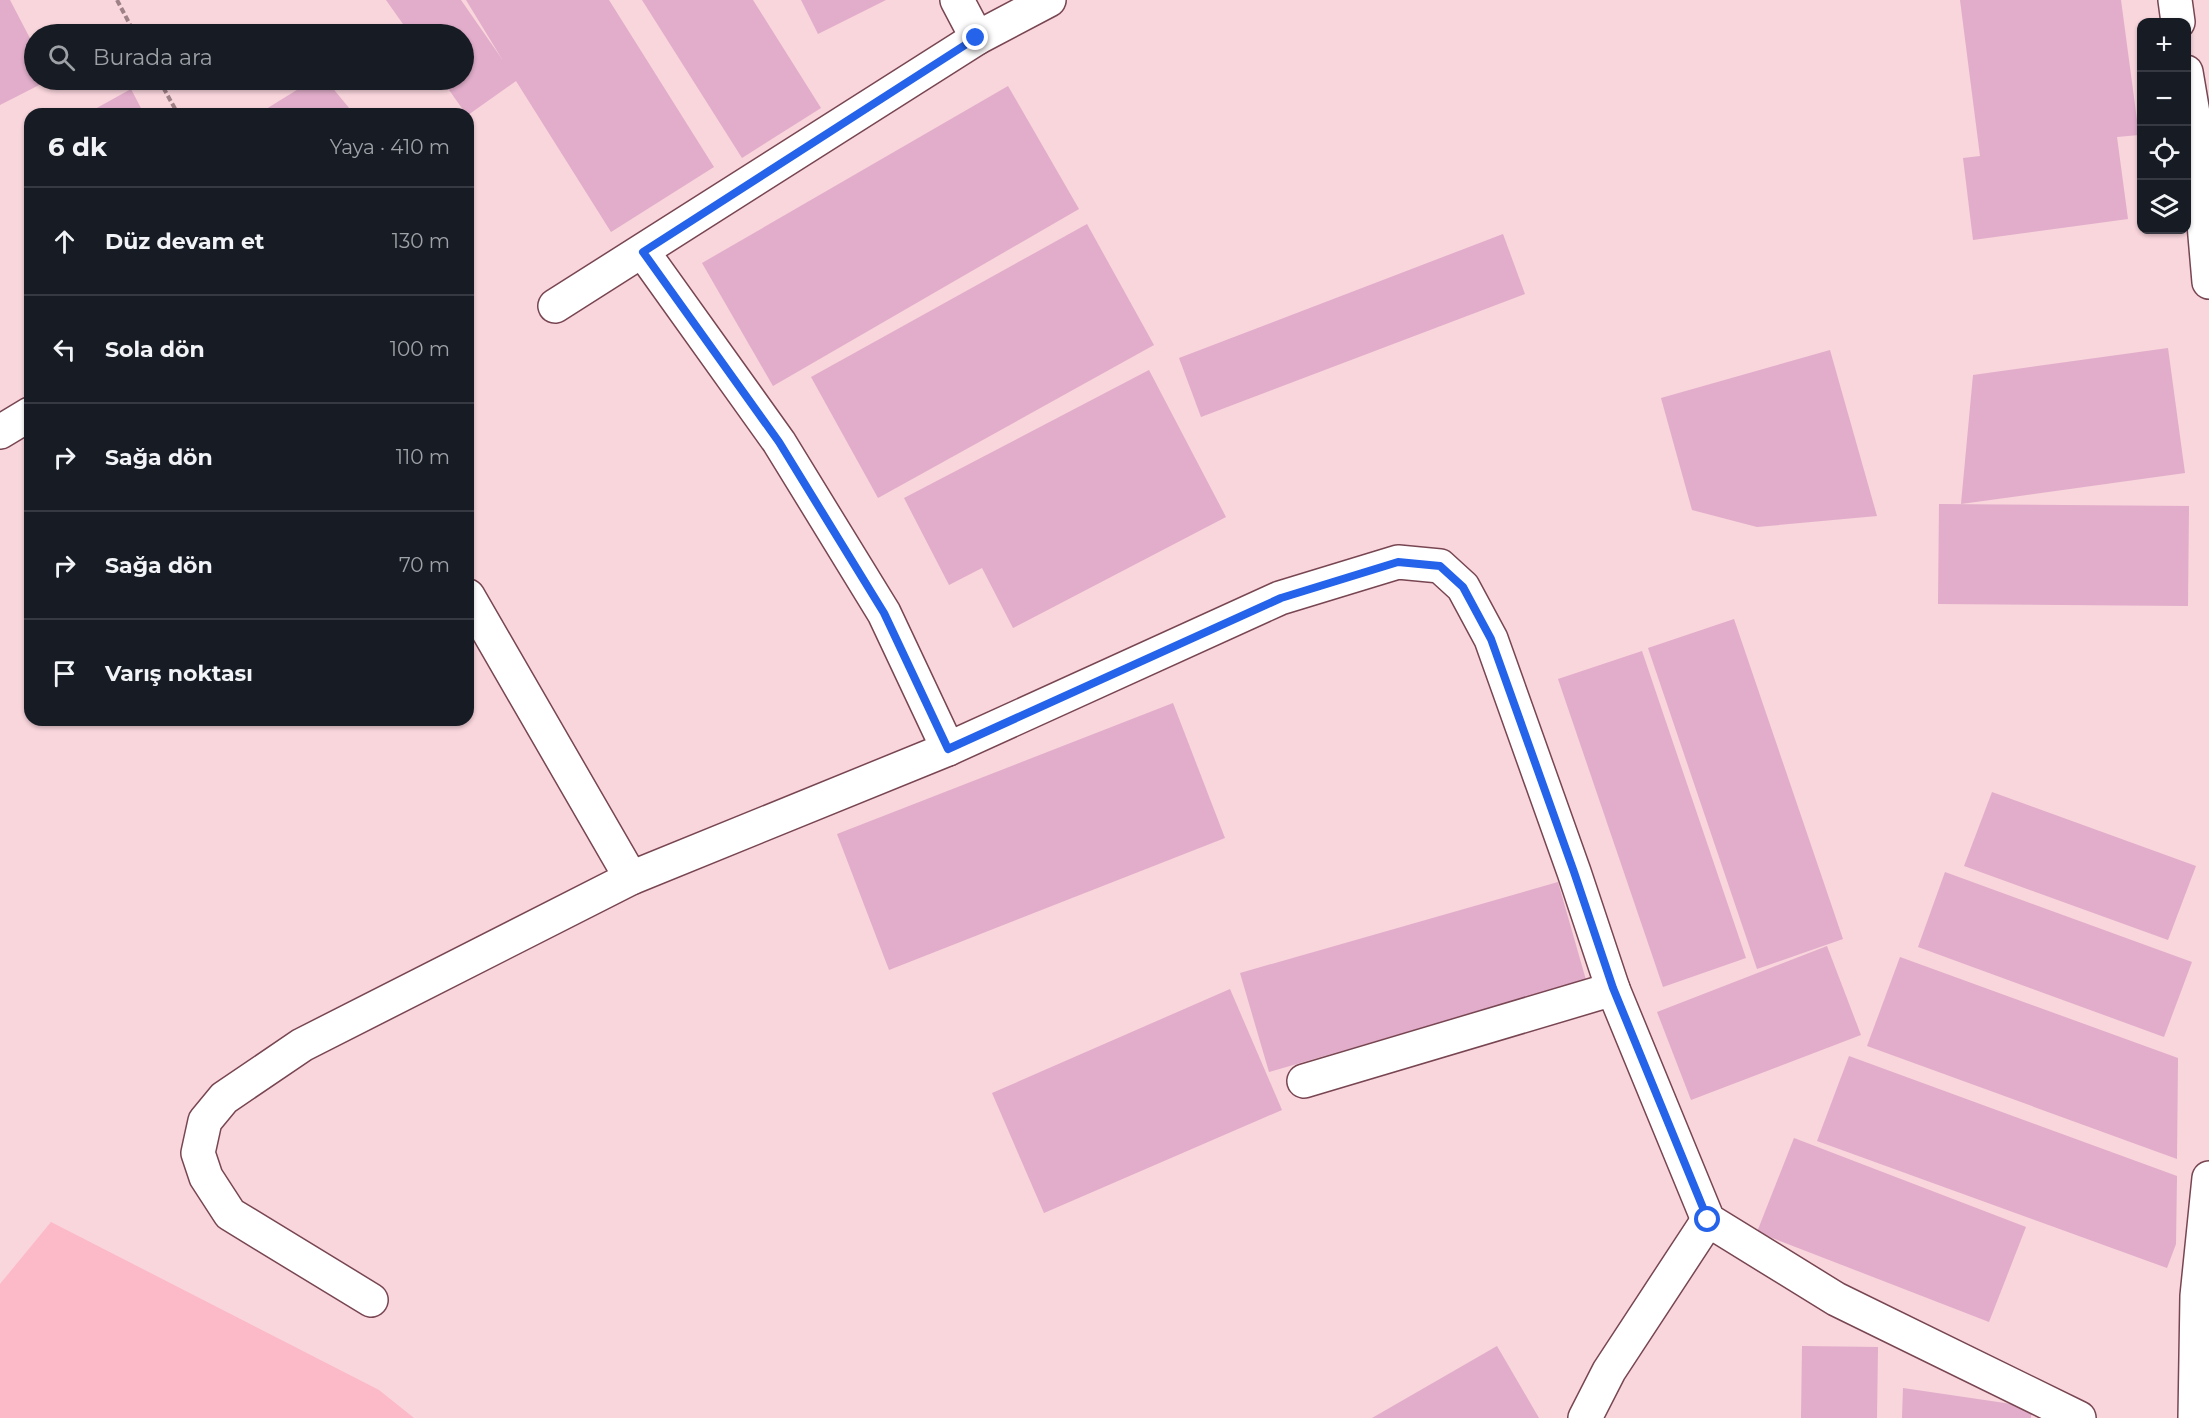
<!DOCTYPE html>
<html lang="tr">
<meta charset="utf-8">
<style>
:root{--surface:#171b24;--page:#242831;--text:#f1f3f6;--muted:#9ea1a6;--line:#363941}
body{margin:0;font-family:Montserrat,sans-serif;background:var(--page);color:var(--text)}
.controls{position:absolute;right:18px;top:18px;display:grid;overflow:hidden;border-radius:12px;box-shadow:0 2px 4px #0004}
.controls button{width:54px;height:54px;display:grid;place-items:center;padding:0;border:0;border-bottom:2px solid var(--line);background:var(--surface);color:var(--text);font:30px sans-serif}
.stop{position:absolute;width:18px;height:18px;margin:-14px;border:4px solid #2563eb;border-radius:50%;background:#fff}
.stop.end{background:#2563eb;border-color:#fff;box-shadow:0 2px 6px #0008}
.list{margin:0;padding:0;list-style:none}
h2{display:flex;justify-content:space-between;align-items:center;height:78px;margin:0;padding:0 24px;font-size:26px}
h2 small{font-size:20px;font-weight:400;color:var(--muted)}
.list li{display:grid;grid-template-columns:39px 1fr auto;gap:18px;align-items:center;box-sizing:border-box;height:108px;padding:0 24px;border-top:2px solid var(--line)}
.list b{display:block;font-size:22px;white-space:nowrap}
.list em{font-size:20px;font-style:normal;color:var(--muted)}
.icon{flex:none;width:33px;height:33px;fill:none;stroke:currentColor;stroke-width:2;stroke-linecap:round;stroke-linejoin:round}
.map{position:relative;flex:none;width:2209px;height:1418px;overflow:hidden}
.search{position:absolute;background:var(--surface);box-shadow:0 2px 4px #0004;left:24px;top:24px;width:450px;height:66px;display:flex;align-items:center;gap:15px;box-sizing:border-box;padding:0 21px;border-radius:33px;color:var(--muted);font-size:22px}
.panel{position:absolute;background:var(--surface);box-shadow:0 2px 4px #0004;left:24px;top:108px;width:450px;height:618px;border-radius:18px}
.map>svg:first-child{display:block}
.green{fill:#fcb9c8}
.building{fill:#e1adca}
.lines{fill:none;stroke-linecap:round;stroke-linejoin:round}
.minor-casing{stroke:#784652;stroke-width:36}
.path{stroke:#9e8187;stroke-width:4;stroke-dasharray:6 3;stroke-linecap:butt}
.minor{stroke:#fff;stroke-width:33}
.route{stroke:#2563eb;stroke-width:8}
</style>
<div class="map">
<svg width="2209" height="1418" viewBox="0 0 2209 1418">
<rect width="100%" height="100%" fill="#f9d5dc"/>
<path class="green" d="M51 1222 379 1390 414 1418H0V1284Z"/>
<g class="building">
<path d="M0 0H10L34 46V80H49L0 105Z"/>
<path d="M386 0H461L502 59 466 0H609L714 167 611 232 516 81 468 115 466 114 442 80H464V34H410Z"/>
<path d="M642 0H753L821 108 742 158Z"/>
<path d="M801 0H886L818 34Z"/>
<path d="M1960 0H2121L2139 135 2117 137 2128 219 1973 240 1963 158 1980 156Z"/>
<path d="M313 80H326L354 114H258Z"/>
<path d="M1008 86 1079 209 773 386 702 263Z"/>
<path d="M131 89 144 114H86Z"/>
<path d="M1087 224 1154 345 878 498 811 377Z"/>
<path d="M1503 234 1525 294 1201 417 1179 358Z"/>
<path d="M2168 348 2185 473 1961 504 1973 375Z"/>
<path d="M1830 350 1877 516 1757 527 1692 510 1661 398Z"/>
<path d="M1149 370 1226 517 1013 628 982 568 949 585 904 498Z"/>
<path d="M1939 504 2189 506 2188 606 1938 604Z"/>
<path d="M1734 619 1843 939 1757 969 1648 648Z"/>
<path d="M1642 651 1746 958 1663 987 1558 679Z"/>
<path d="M1173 703 1225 838 889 970 837 834Z"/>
<path d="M1992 792 2196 866 2168 940 1964 866Z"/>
<path d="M1945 872 2192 962 2164 1037 1918 947Z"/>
<path d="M1558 882 1586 980 1269 1072 1240 973Z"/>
<path d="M1827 946 1861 1035 1691 1100 1657 1012Z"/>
<path d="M1900 957 2178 1058 2177 1159 1867 1046Z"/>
<path d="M1230 989 1282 1110 1044 1213 992 1093Z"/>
<path d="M1849 1056 2177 1176 2176 1244 2167 1268 1817 1141Z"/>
<path d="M1794 1138 2026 1227 1989 1322 1757 1232Z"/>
<path d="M1497 1346 1539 1418H1372Z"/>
<path d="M1802 1346 1878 1347 1877 1418H1801Z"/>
<path d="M1903 1388 2032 1407 2031 1418H1902Z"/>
</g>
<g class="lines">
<defs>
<g id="minor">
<path d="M957 0 977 38"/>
<path d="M2175 0 2178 22"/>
<path d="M2186 72 2196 131 2209 282"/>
<path d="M643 252 779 442 884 613 948 749"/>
<path d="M555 306 977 38 1049 0"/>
<path d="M0 432 30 414"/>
<path d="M468 596 631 878"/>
<path d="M1304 1081 1613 989 1708 1220 1836 1299 2079 1418"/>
<path d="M371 1300 230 1214 206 1177 198 1153 205 1121 224 1098 302 1045 631 878 948 749 1280 598 1398 562 1440 566 1463 587 1491 639 1574 872 1613 989"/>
<path d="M1585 1418 1609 1371 1708 1220"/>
<path d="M2195 1418 2197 1296 2209 1178"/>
</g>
</defs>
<use href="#minor" class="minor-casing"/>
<g class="path">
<path d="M117 0 135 34"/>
<path d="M159 80 178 114"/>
</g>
<use href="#minor" class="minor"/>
</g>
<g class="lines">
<path class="route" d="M976 38 643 252 779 442 884 613 948 749 1281 598 1398 562 1440 566 1463 587 1491 639 1574 872 1613 988 1708 1220"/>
</g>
</svg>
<div class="controls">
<button>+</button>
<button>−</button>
<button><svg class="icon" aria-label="locate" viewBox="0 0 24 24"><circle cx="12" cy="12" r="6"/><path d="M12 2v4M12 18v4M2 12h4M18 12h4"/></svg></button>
<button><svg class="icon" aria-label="layers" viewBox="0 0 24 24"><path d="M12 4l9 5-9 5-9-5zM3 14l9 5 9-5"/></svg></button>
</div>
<div class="stop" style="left:1708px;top:1220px"></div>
<div class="stop end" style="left:976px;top:38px"></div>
<div class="search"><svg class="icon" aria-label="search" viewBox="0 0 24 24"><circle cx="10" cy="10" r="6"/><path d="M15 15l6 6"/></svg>Burada ara</div>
<section class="panel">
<h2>6 dk<small>Yaya · 410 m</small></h2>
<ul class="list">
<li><svg class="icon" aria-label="ahead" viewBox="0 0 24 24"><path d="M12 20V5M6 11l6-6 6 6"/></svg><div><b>Düz devam et</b></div><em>130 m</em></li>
<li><svg class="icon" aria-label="left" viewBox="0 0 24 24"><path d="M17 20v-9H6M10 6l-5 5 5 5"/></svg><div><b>Sola dön</b></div><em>100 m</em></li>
<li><svg class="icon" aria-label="right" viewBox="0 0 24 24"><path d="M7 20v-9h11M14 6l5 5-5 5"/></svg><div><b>Sağa dön</b></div><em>110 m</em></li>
<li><svg class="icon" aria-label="right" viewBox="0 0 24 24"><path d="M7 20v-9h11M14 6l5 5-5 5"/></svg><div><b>Sağa dön</b></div><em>70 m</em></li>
<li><svg class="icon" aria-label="arrive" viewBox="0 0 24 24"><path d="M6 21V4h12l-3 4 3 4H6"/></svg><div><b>Varış noktası</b></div></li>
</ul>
</section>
</div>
